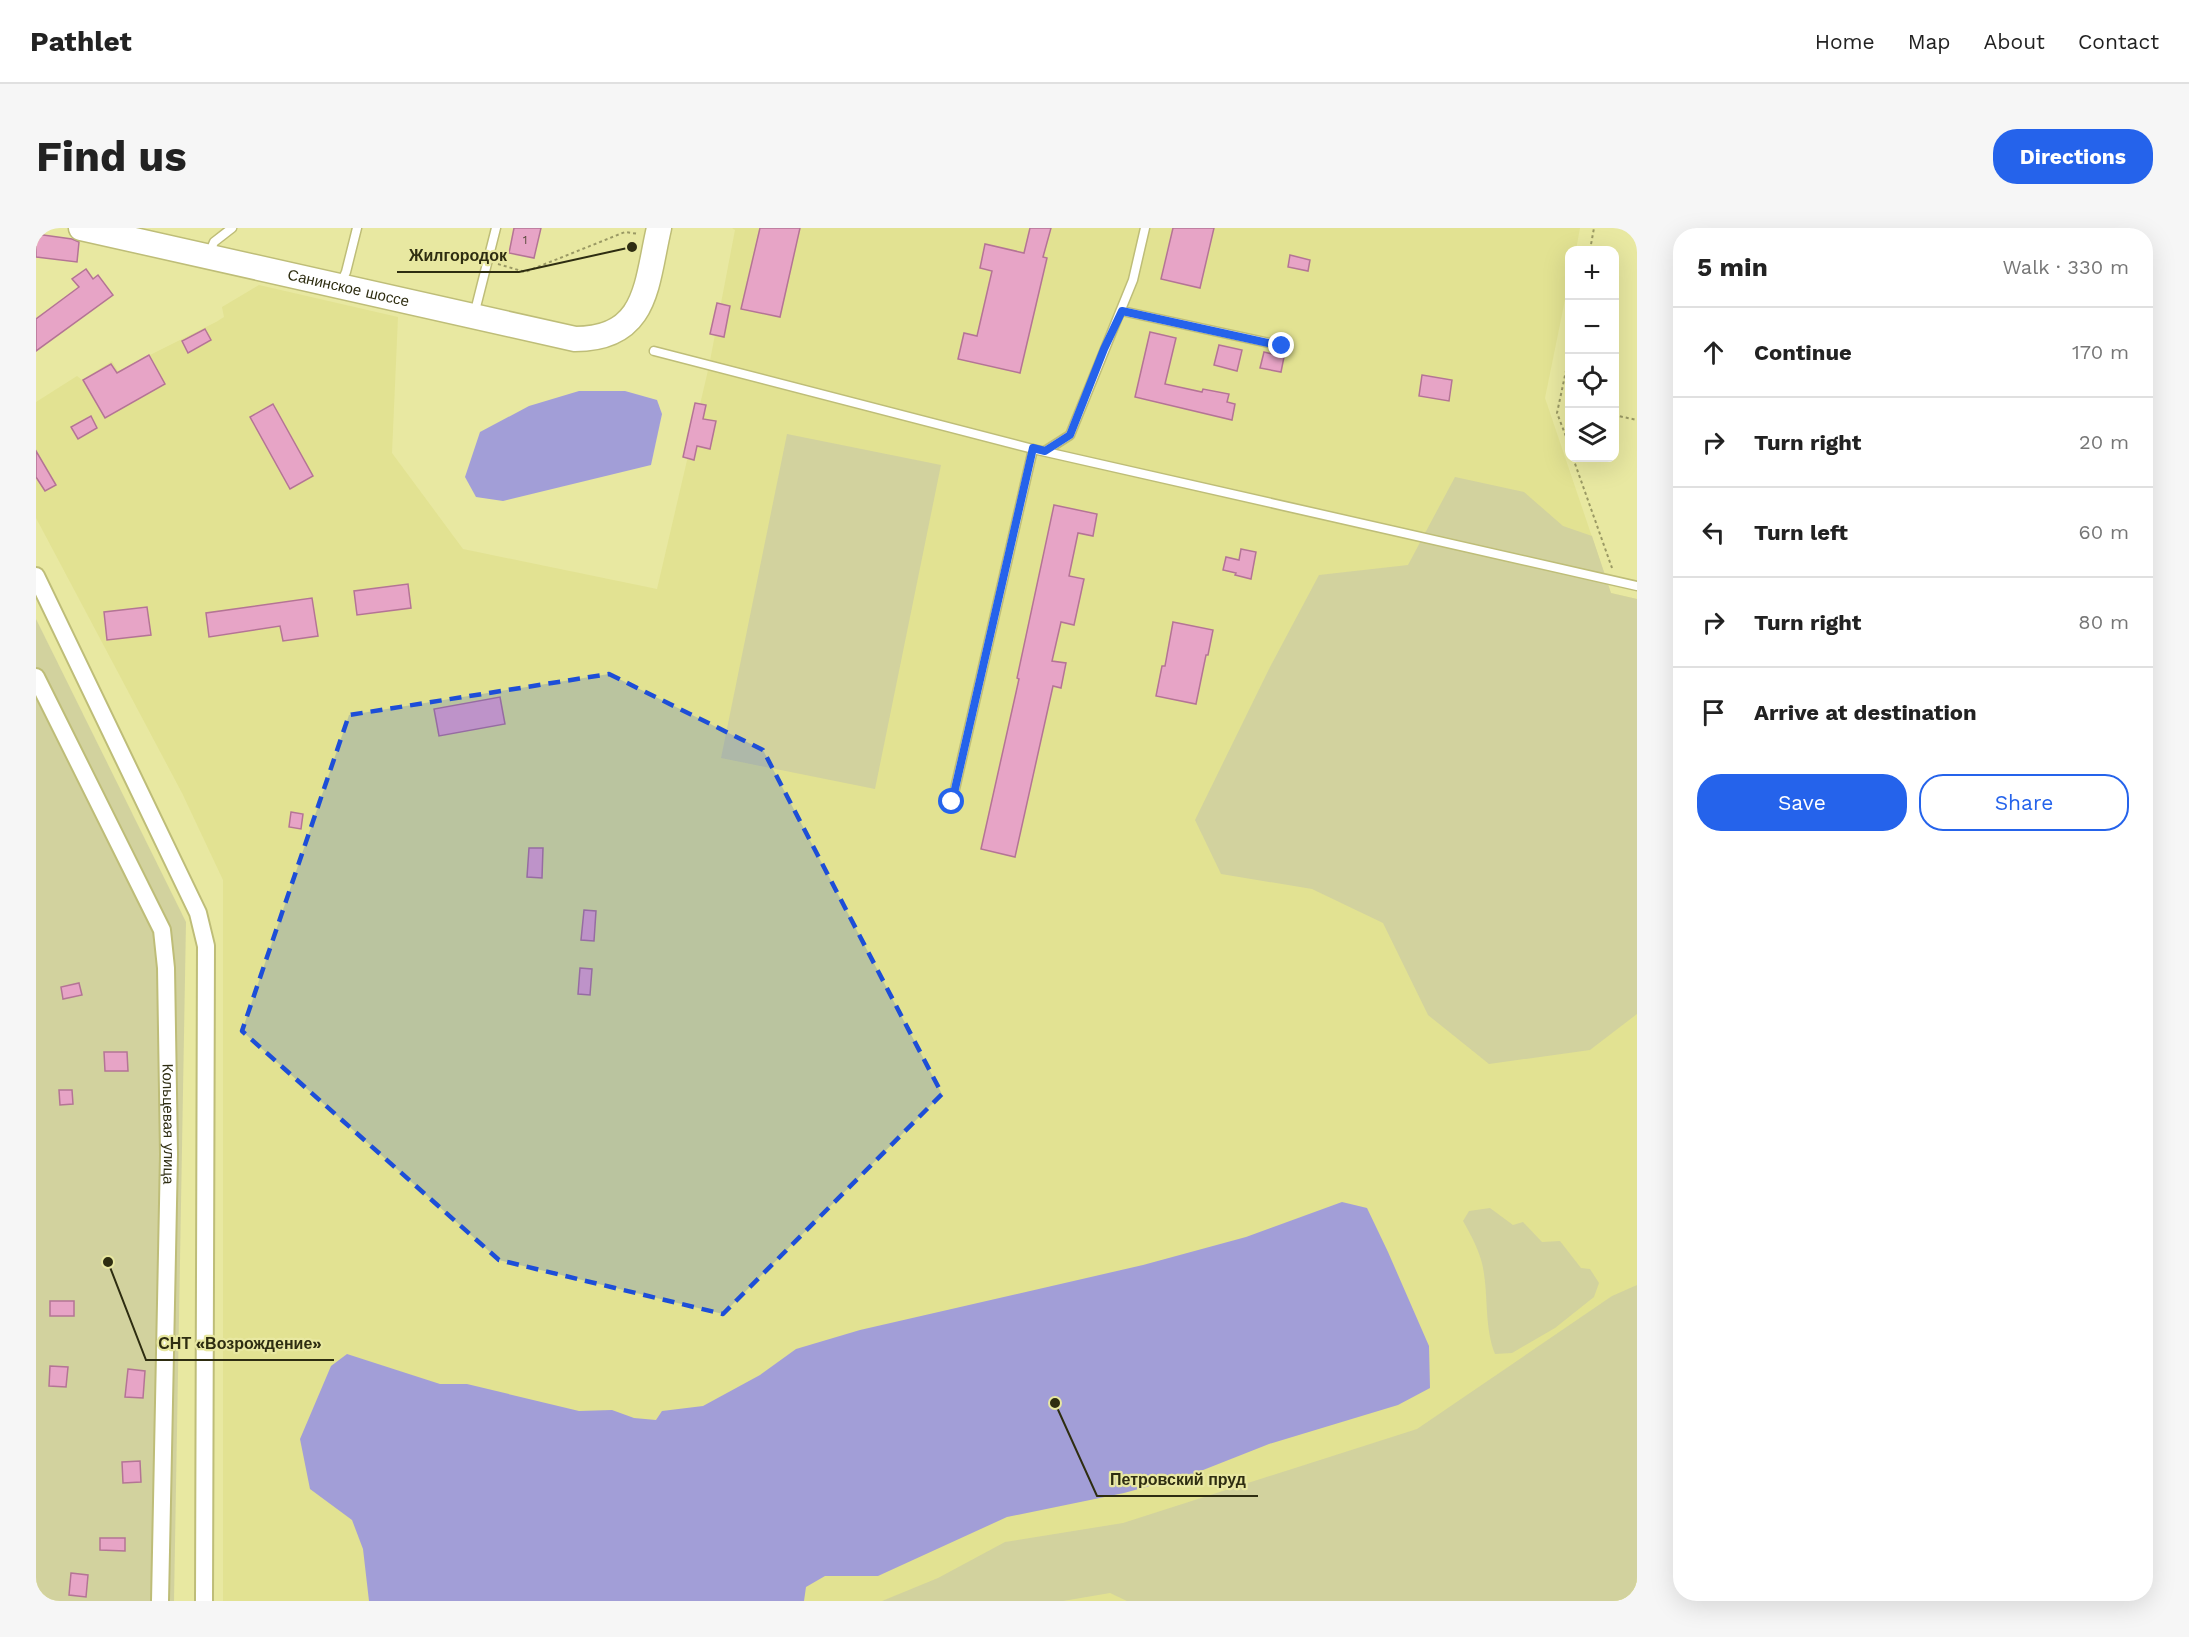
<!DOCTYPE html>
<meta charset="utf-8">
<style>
:root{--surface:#fff;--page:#f6f6f6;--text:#222;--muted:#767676;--line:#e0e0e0;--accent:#2563eb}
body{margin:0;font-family:"Work Sans",sans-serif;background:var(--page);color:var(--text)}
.controls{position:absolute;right:18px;top:18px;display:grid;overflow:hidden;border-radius:12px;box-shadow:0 6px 24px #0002}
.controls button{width:54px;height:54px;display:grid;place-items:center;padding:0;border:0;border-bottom:2px solid var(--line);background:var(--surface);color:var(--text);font:30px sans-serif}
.stop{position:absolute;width:18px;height:18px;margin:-14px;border:4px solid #2563eb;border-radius:50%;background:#fff}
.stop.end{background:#2563eb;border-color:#fff;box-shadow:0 2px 6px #0008}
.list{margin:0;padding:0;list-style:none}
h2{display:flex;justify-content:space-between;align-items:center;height:78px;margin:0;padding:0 24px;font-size:26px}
h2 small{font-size:20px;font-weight:400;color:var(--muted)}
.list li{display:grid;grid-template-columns:39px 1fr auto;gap:18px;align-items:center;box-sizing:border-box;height:90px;padding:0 24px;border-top:2px solid var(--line)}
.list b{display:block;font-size:22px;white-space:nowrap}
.list em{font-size:20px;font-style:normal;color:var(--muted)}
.actions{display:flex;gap:12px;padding:18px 24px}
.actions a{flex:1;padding:14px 0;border:2px solid var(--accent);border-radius:24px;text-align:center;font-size:21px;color:var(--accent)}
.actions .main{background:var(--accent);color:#fff}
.icon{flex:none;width:33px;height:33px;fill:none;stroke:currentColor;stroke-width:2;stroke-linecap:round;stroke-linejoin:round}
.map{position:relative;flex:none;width:1601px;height:1373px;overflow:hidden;border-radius:24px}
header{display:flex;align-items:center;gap:36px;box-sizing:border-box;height:84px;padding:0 30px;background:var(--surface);border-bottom:2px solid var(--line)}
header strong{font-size:28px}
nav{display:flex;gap:33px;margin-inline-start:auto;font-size:21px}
.intro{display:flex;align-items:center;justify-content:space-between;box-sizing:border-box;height:144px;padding:0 36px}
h1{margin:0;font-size:42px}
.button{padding:15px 27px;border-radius:24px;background:var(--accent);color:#fff;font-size:21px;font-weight:700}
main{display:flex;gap:36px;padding:0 36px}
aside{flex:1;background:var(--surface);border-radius:24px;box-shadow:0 6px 24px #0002}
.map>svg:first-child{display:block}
.built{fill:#e2e292}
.green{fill:#d2d29e}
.water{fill:#a29ed7}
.building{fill:#e7a4c6;stroke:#b47495;stroke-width:1.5}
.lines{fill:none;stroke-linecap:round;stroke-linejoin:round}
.lane-casing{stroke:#bebd78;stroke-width:11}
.street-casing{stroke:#bebd78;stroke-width:20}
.secondary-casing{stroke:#bebd78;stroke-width:27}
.path{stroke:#9a9964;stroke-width:2;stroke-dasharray:3 3;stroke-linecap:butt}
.lane{stroke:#fff;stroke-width:8}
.street{stroke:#fff;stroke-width:16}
.secondary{stroke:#fff;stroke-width:24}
.route{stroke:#2563eb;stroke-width:8}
.marked{fill:#1d4ed8;fill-opacity:0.2;stroke:#1d4ed8;stroke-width:4.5;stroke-dasharray:12 8;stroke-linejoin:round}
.labels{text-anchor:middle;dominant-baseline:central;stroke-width:4.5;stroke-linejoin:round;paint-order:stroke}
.number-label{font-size:12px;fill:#5c4b3e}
.street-label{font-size:15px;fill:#2e2d11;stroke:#e8e8a1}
.leader{fill:none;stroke:#2e2d11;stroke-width:2}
.callout-dot{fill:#2e2d11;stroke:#e8e8a1;stroke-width:2}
.callout-label{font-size:16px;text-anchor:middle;font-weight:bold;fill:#2e2d11;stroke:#e8e8a1;stroke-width:4.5;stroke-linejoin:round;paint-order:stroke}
</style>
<header>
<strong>Pathlet</strong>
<nav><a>Home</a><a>Map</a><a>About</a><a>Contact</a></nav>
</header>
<div class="intro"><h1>Find us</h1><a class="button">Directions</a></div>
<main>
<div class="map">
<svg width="1601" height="1373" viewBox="0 0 1601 1373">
<rect width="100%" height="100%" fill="#e8e8a1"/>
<path class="built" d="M696 0H1544L1540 22H1534L1533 52 1509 170 1575 365 1601 371V1373H187V652L146 565 0 290V174L41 148 46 152 76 133 82 143 180 94 188 89 186 79 223 57 362 89 356 225 427 321 621 361 673 138 699 2Z"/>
<g class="green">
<path d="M751 206 905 237 839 561 685 530Z"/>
<path d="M1419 249 1488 264 1527 298 1556 308 1575 365 1601 371V786L1554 822 1453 836 1392 787 1347 695 1276 661 1185 646 1159 592 1234 439 1283 347 1372 337Z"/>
<path d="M0 391 150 694 138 1373H0Z"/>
<path d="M1454 980 1477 997 1487 994 1506 1014 1524 1013 1545 1040 1554 1041 1563 1055 1558 1069 1519 1100 1476 1125 1459 1126C1449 1101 1452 1072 1448 1046 1446 1027 1436 1009 1427 993L1433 983Z"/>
<path d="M1601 1057V1373H1091L1074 1365 1027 1373H846L902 1350 969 1314 1087 1295 1381 1201 1576 1068Z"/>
</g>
<g class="water">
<path d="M543 163H589L621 172 626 186 615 237 467 273 440 269 429 249 444 204 493 178Z"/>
<path d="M1306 974 1331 980 1352 1024 1393 1118 1394 1160 1362 1177 1233 1216 1157 1246 1088 1265 971 1289 842 1348H789L770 1359 768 1373H333L327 1321 316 1292 274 1261 264 1211 295 1138 311 1126 404 1156H431L543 1183 576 1182 598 1190 620 1192 626 1183 667 1178 724 1147 760 1121 824 1102 1107 1037 1210 1009Z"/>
</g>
<g class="building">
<path d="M478 0H505L498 30 473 25Z"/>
<path d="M724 0H764L744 89 705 81Z"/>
<path d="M994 0H1015L1007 29 1011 30 984 145 922 131 928 105 941 108 956 43 944 40 949 16 988 25Z"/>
<path d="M1137 0H1178L1164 60 1125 51Z"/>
<path d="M0 6 36 11 43 14 41 34 0 29Z"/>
<path d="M1254 27 1274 32 1272 43 1252 39Z"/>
<path d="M50 41 57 51 62 47 77 67 0 123V91L43 59 36 51Z"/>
<path d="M681 75 694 78 688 109 674 106Z"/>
<path d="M169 101 175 112 152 125 146 113Z"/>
<path d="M1114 104 1140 110 1129 156 1166 164 1167 161 1193 166 1191 174 1199 176 1196 192 1099 169Z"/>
<path d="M1183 117 1206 122 1201 143 1178 137Z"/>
<path d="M1228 124 1248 129 1245 144 1224 140Z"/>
<path d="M113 127 129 156 69 190 47 152 75 136 81 145Z"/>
<path d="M1386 147 1416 152 1413 173 1383 168Z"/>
<path d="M659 175 670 177 667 191 680 193 674 221 661 218 658 232 647 229Z"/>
<path d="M237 176 277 248 254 261 214 189Z"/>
<path d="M55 188 61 200 42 211 35 199Z"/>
<path d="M0 223 20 257 9 263 0 249Z"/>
<path d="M1018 277 1061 286 1057 308 1042 305 1033 348 1048 351 1038 397 1025 394 1016 433 1030 435 1025 460 1017 458 979 629 945 621 983 451 981 450Z"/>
<path d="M1205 321 1220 324 1215 351 1199 347 1200 345 1187 342 1190 329 1203 332Z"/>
<path d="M372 356 375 380 321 387 318 363Z"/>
<path d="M276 370 282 408 247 413 244 398 173 409 170 385Z"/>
<path d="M111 379 115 407 71 412 68 384Z"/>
<path d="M1137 394 1177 402 1172 427H1170L1160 476 1120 468 1126 438H1129Z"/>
<path d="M464 469 469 496 403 508 398 481Z"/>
<path d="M255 584 267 586 265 601 253 599Z"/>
<path d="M493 620H507L506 650 491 649Z"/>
<path d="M548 682 560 683 558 713 545 712Z"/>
<path d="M544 740 556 741 554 767 542 766Z"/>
<path d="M43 755 46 767 27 771 25 759Z"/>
<path d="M68 824H91L92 843H69Z"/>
<path d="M23 862H36L37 876 24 877Z"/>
<rect x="14" y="1073" width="24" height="15"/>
<path d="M14 1138 32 1139 30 1159 13 1158Z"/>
<path d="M92 1141 109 1143 107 1170 89 1169Z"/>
<path d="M104 1233 105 1254 87 1255 86 1234Z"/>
<path d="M64 1310H89V1323L64 1322Z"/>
<path d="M35 1345 52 1347 50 1369 33 1367Z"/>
</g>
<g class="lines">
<defs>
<g id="lane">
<path d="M173 26 178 14 196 0"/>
<path d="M304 57 310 44 321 0"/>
<path d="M1086 83 1247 118"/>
<path d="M438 87 460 0"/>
<path d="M618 123 997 221 1601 358"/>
<path d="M1009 223 1034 207 1097 52 1109 0"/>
<path d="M916 574 997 221"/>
</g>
<g id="street">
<path d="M0 348 162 685 170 718 168 1373"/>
<path id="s1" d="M0 449 126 702 130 740 133 926 124 1373"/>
</g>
<g id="secondary">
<path id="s2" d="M45 0 539 111C612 111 610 56 623 0"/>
</g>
</defs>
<use href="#lane" class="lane-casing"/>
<use href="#street" class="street-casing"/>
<use href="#secondary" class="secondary-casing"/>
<g class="path">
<path d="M1554 22 1558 0"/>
<path d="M462 36 489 44 589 4 603 6"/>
<path d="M1534 124 1521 185 1534 219"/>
<path d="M1578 187 1601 192"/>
<path d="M1537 230 1576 340"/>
</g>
<use href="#lane" class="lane"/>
<use href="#street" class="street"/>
<use href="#secondary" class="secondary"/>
</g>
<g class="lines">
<path class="route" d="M916 574 997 220 1009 223 1034 207 1068 121 1086 83 1246 118"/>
</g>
<path class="marked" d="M573 446 727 522 906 866 687 1086 463 1032 206 803 313 487Z"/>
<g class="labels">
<g class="number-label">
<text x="489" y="12">1</text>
</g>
<g class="street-label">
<text stroke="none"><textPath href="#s2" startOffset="274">Санинское шоссе</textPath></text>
<text stroke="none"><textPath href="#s1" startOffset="477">Кольцевая улица</textPath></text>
</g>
</g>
<path class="leader" d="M596 19L483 44H361M72 1034L110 1132H298M1019 1175L1061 1268H1222"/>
<g class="callout-dot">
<circle cx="596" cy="19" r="6"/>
<circle cx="72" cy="1034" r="6"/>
<circle cx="1019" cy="1175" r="6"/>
</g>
<g class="callout-label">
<text x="422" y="33">Жилгородок</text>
<text x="204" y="1121">СНТ «Возрождение»</text>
<text x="1142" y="1257">Петровский пруд</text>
</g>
</svg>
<div class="controls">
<button>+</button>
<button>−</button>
<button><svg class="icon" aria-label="locate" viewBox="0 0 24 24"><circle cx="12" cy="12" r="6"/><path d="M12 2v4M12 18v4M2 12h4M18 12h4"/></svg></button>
<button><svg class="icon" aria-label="layers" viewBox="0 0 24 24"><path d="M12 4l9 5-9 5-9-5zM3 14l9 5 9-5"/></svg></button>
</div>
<div class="stop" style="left:916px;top:574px"></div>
<div class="stop end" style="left:1246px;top:118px"></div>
</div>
<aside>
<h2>5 min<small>Walk · 330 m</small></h2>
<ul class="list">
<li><svg class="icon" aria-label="ahead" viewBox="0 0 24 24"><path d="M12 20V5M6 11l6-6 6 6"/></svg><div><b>Continue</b></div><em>170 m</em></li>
<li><svg class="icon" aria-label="right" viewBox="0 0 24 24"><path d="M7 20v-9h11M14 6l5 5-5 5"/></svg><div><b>Turn right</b></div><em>20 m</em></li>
<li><svg class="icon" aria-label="left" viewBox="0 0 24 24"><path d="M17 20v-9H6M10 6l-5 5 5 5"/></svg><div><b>Turn left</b></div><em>60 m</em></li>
<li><svg class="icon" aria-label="right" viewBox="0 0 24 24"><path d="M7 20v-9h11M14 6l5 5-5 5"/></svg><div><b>Turn right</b></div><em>80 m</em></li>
<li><svg class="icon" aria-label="arrive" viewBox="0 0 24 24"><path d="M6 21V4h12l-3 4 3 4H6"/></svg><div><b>Arrive at destination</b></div></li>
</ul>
<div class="actions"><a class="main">Save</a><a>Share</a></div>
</aside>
</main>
